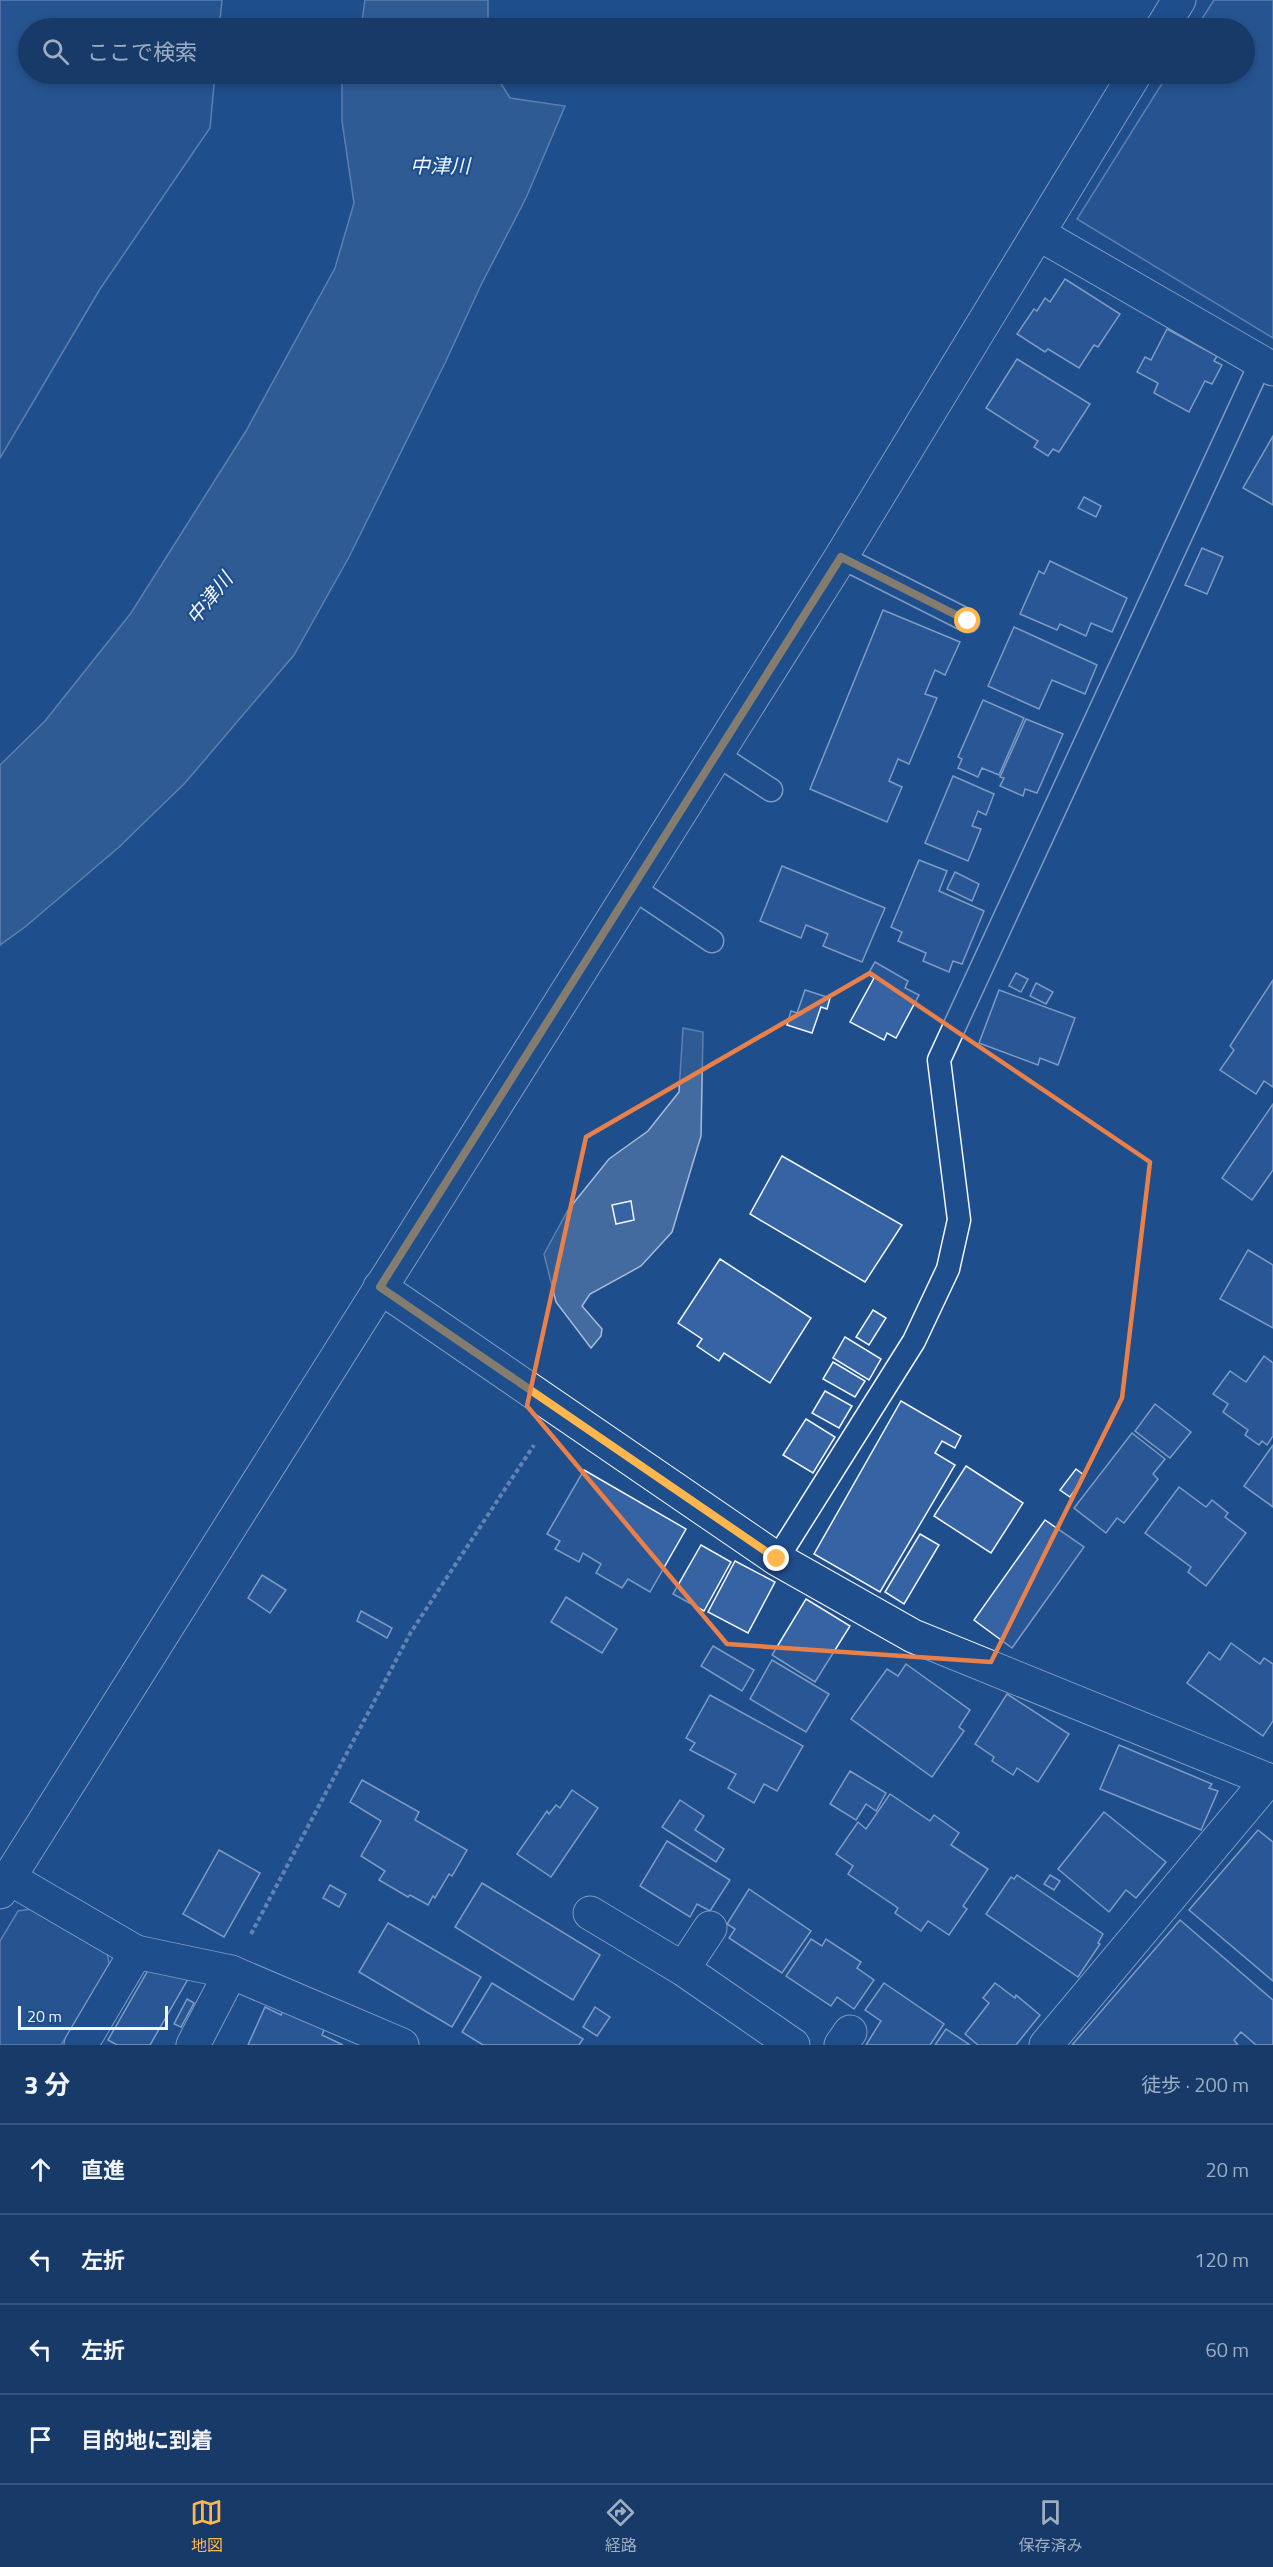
<!DOCTYPE html>
<html lang="ja">
<meta charset="utf-8">
<style>
:root{--surface:#173a69;--page:#244571;--text:#f1f3f6;--muted:#9eadc0;--line:#36547d;--accent:#ffb74d}
body{margin:0;font-family:"Titillium Web","Noto Sans JP",sans-serif;background:var(--page);color:var(--text)}
.scale{position:absolute;left:18px;bottom:15px;width:150px;box-sizing:border-box;padding-left:6px;border:3px solid #f2f6ff;border-top:0;font-size:16px;line-height:21px;white-space:nowrap;color:#f2f6ff;-webkit-text-stroke:4px #1f4e8c;paint-order:stroke}
.stop{position:absolute;width:18px;height:18px;margin:-14px;border:4px solid #ffb74d;border-radius:50%;background:#fff}
.stop.end{background:#ffb74d;border-color:#fff;box-shadow:0 2px 6px #0008}
.list{margin:0;padding:0;list-style:none}
h2{display:flex;justify-content:space-between;align-items:center;height:78px;margin:0;padding:0 24px;font-size:26px}
h2 small{font-size:20px;font-weight:400;color:var(--muted)}
.list li{display:grid;grid-template-columns:39px 1fr auto;gap:18px;align-items:center;box-sizing:border-box;height:90px;padding:0 24px;border-top:2px solid var(--line)}
.list b{display:block;font-size:22px;white-space:nowrap}
.list em{font-size:20px;font-style:normal;color:var(--muted)}
.icon{flex:none;width:33px;height:33px;fill:none;stroke:currentColor;stroke-width:2;stroke-linecap:round;stroke-linejoin:round}
.map{position:relative;flex:none;width:1273px;height:2045px;overflow:hidden}
.search{position:absolute;background:var(--surface);box-shadow:0 3px 9px #0003;left:18px;right:18px;top:18px;height:66px;display:flex;align-items:center;gap:15px;box-sizing:border-box;padding:0 21px;border-radius:33px;color:var(--muted);font-size:22px}
.sheet{height:438px;background:var(--surface)}
nav{display:flex;justify-content:space-around;align-items:center;box-sizing:border-box;height:84px;border-top:2px solid var(--line);background:var(--surface);font-size:16px;color:var(--muted)}
nav a{display:grid;justify-items:center;gap:3px}
nav .on{color:var(--accent)}
.map>svg:first-child{display:block}
.built{fill:#305b95;stroke:#a8bbd7;stroke-width:1.5}
.water{fill:#446ba0;stroke:#a8bbd7;stroke-width:1.5}
.building{fill:#3563a3;stroke:#f2f6ff;stroke-width:1.5}
.lines{fill:none;stroke-linecap:round;stroke-linejoin:round}
.service-casing{stroke:#f2f6ff;stroke-width:25}
.minor-casing{stroke:#f2f6ff;stroke-width:35}
.path{stroke:#b3c4dc;stroke-width:4;stroke-dasharray:4.5 3;stroke-linecap:butt}
.service{stroke:#1f4e8c;stroke-width:22}
.minor{stroke:#1f4e8c;stroke-width:33}
.route{stroke:#ffb74d;stroke-width:8}
.marked{fill:none;stroke:#ea8049;stroke-width:4.5;stroke-linejoin:round}
.labels{text-anchor:middle;dominant-baseline:central;stroke-width:4.5;stroke-linejoin:round;paint-order:stroke}
.water-label{font-size:20px;font-style:italic;fill:#f2f6ff;stroke:#1f4e8c}
</style>
<div class="map">
<svg width="1273" height="2045" viewBox="0 0 1273 2045">
<rect width="100%" height="100%" fill="#1f4e8c"/>
<g class="built">
<path d="M0 0H222L219 28H28V74H215L210 128 100 289 0 458Z"/>
<path d="M1214 0H1273V338L1077 219 1168 74H1244V28H1196Z"/>
<path d="M38 1908 106 1945 109 1964 61 2045H0V1941L18 1911Z"/>
</g>
<g class="water">
<path d="M365 0H488V28H361Z"/>
<path d="M345 74H495L510 98 565 106 526 198 481 285 445 363 349 557 294 655 185 783 118 848 25 927 0 945V765L45 721 131 613 246 431 335 268 354 203 342 121V83Z"/>
<path d="M683 1028 703 1032 701 1136 672 1232 641 1266 590 1294 582 1306 602 1329 601 1336 591 1348 556 1302 544 1254 568 1210 609 1159 648 1131 679 1092Z"/>
</g>
<g class="building">
<path d="M1065 279 1120 314 1098 347 1094 345 1079 368 1048 349 1045 352 1017 334 1034 309 1037 311 1045 298 1050 302Z"/>
<path d="M1167 329 1217 356 1214 361 1222 365 1212 384 1205 381 1189 412 1154 393 1158 383 1137 372 1145 357 1151 360Z"/>
<path d="M1017 359 1090 404 1059 452 1053 449 1048 456 1034 447 1038 441 986 408Z"/>
<path d="M1273 436V505L1243 488Z"/>
<path d="M1084 497 1101 506 1096 517 1078 508Z"/>
<path d="M1202 548 1223 557 1207 594 1185 585Z"/>
<path d="M1050 561 1127 598 1112 632 1091 623 1086 636 1060 624 1057 630 1020 614 1039 571 1044 574Z"/>
<path d="M883 610 960 642 945 675 935 670 925 694 937 698 909 764 898 759 889 781 902 787 887 822 810 789Z"/>
<path d="M1014 627 1097 665 1085 694 1052 680 1039 709 988 686Z"/>
<path d="M983 700 1024 718 999 775 982 768 978 777 958 768 962 759 958 757Z"/>
<path d="M1026 719 1063 734 1037 793 1025 789 1023 796 1000 786 1004 778 1000 777Z"/>
<path d="M953 776 994 794 986 815 978 811 972 826 981 829 968 861 925 843Z"/>
<path d="M919 860 947 871 939 891 984 911 962 964 953 961 949 972 923 961 926 953 898 941 902 932 891 927Z"/>
<path d="M782 866 885 908 862 962 823 946 828 934 806 925 801 938 760 921Z"/>
<path d="M955 872 979 884 972 901 947 889Z"/>
<path d="M875 962 908 981 905 988 919 995 896 1038 887 1033 884 1040 850 1022 874 978 868 974Z"/>
<path d="M1016 973 1028 979 1021 992 1009 986Z"/>
<path d="M1273 980V1087L1264 1081 1256 1094 1220 1070 1234 1050 1230 1046Z"/>
<path d="M1036 983 1053 992 1046 1004 1030 996Z"/>
<path d="M805 990 830 998 827 1009 821 1007 812 1033 787 1025 791 1011 797 1013Z"/>
<path d="M999 990 1075 1018 1058 1065 1040 1058 1038 1065 979 1043Z"/>
<path d="M1273 1104V1170L1252 1200 1222 1178Z"/>
<path d="M782 1156 902 1225 865 1282 750 1214Z"/>
<path d="M631 1201 634 1220 616 1224 612 1205Z"/>
<path d="M1248 1250 1273 1265V1328L1220 1299Z"/>
<path d="M720 1259 811 1318 770 1383 724 1353 719 1361 697 1346 702 1339 678 1323Z"/>
<path d="M873 1310 886 1318 869 1345 856 1337Z"/>
<path d="M845 1337 881 1359 869 1380 833 1358Z"/>
<path d="M1264 1356 1273 1363V1436L1267 1445 1262 1441 1259 1445 1245 1435 1248 1430 1223 1412 1228 1404 1213 1394 1230 1371 1246 1382Z"/>
<path d="M833 1362 865 1381 855 1397 823 1379Z"/>
<path d="M825 1391 852 1406 839 1428 812 1413Z"/>
<path d="M901 1401 961 1436 955 1448 942 1441 935 1453 955 1465 880 1592 814 1554Z"/>
<path d="M1155 1404 1191 1432 1170 1458 1135 1431Z"/>
<path d="M806 1419 835 1437 813 1473 783 1455Z"/>
<path d="M1132 1433 1165 1459 1153 1474 1158 1479 1124 1523 1117 1518 1106 1533 1074 1508Z"/>
<path d="M1273 1445V1507L1244 1486Z"/>
<path d="M966 1466 1023 1503 991 1553 934 1516Z"/>
<path d="M1076 1469 1085 1476 1070 1497 1060 1490Z"/>
<path d="M584 1470 686 1529 650 1592 628 1579 622 1588 596 1573 601 1564 583 1553 579 1562 555 1549 560 1541 547 1534Z"/>
<path d="M1179 1487 1206 1507 1212 1500 1228 1513 1225 1517 1246 1533 1206 1586 1188 1572 1191 1567 1145 1533Z"/>
<path d="M1045 1520 1084 1547 1012 1648 974 1620Z"/>
<path d="M920 1534 939 1545 904 1604 885 1592Z"/>
<path d="M701 1545 731 1562 704 1611 673 1594Z"/>
<path d="M735 1561 775 1582 748 1633 708 1612Z"/>
<path d="M262 1575 286 1590 270 1613 248 1598Z"/>
<path d="M566 1597 617 1629 602 1653 551 1622Z"/>
<path d="M806 1599 850 1626 815 1682 772 1655Z"/>
<path d="M361 1611 392 1628 387 1638 357 1621Z"/>
<path d="M1231 1643 1260 1664 1264 1658 1273 1664V1721L1263 1736 1187 1683 1209 1652 1220 1660Z"/>
<path d="M713 1646 754 1670 742 1691 701 1666Z"/>
<path d="M772 1660 829 1694 806 1732 750 1699Z"/>
<path d="M906 1664 970 1710 959 1727 964 1731 932 1777 851 1719 887 1669 898 1676Z"/>
<path d="M1007 1694 1069 1734 1038 1782 1017 1768 1013 1775 992 1761 994 1757 975 1744Z"/>
<path d="M710 1695 803 1746 777 1791 764 1784 754 1803 728 1788 736 1774 690 1750 695 1743 686 1738Z"/>
<path d="M1119 1745 1212 1784 1209 1788 1218 1791 1201 1830 1100 1789Z"/>
<path d="M850 1771 886 1793 876 1811 866 1804 856 1820 830 1804Z"/>
<path d="M362 1780 419 1812 415 1820 467 1850 452 1876 449 1874 435 1898 433 1896 428 1905 410 1895 408 1897 379 1880 385 1871 361 1856 381 1821 350 1802Z"/>
<path d="M572 1790 598 1808 551 1877 517 1854 547 1811 549 1814 556 1805 560 1808Z"/>
<path d="M890 1794 930 1821 934 1815 959 1833 951 1845 988 1869 963 1906 967 1909 949 1935 928 1921 921 1931 895 1913 898 1908 848 1874 853 1866 836 1854 858 1822 866 1829Z"/>
<path d="M680 1800 704 1816 695 1830 724 1849 716 1862 662 1827Z"/>
<path d="M1104 1812 1166 1862 1136 1898 1126 1890 1109 1912 1058 1869Z"/>
<path d="M1258 1830 1273 1842V1981L1189 1910Z"/>
<path d="M667 1841 730 1880 710 1911 697 1904 690 1917 640 1886Z"/>
<path d="M219 1850 260 1873 224 1937 183 1914Z"/>
<path d="M1017 1875 1103 1934 1098 1943 1100 1944 1078 1977 986 1914 1011 1877 1014 1879Z"/>
<path d="M1050 1875 1060 1881 1054 1890 1044 1884Z"/>
<path d="M482 1883 600 1955 573 2000 455 1927Z"/>
<path d="M330 1885 346 1894 339 1907 323 1898Z"/>
<path d="M749 1889 811 1931 782 1973 729 1938 735 1929 727 1924Z"/>
<path d="M1180 1920 1273 2000V2045H1256L1241 2032 1234 2040 1238 2045H1072Z"/>
<path d="M388 1923 481 1977 452 2027 359 1972Z"/>
<path d="M811 1939 822 1946 826 1939 861 1962 857 1968 874 1980 854 2009 837 1997 831 2006 786 1976Z"/>
<path d="M154 1960 188 1979 150 2045H117L108 2040Z"/>
<path d="M492 1983 583 2039 579 2045H483L462 2032Z"/>
<path d="M884 1983 944 2024 930 2045H866L881 2021 865 2010Z"/>
<path d="M995 1983 1015 1998 1016 1995 1040 2015 1016 2045H978L965 2034 989 2003 983 1998Z"/>
<path d="M187 1999 194 2003 181 2027 174 2024Z"/>
<path d="M265 2007 281 2015 284 2009 325 2027 322 2035 343 2045H248Z"/>
<path d="M595 2007 610 2017 597 2036 583 2027Z"/>
<path d="M946 2029 970 2045H935Z"/>
</g>
<g class="lines">
<defs>
<g id="service">
<path d="M841 557 968 621"/>
<path d="M716 754 771 790"/>
<path d="M633 888 712 941"/>
<path d="M777 1559 914 1341 948 1269 959 1220 939 1060 1261 362"/>
</g>
<g id="minor">
<path d="M1162 28 1179 0"/>
<path d="M1039 234 1273 369"/>
<path d="M380 1287 777 1559 913 1636 1273 1782"/>
<path d="M9 1878 136 1952 81 2045"/>
<path d="M0 1892 841 557 1135 74"/>
<path d="M590 1913 683 1969 793 2045"/>
<path d="M136 1952 231 1972"/>
<path d="M683 1969 710 1928"/>
<path d="M193 2045 231 1972 402 2045"/>
<path d="M841 2045 850 2032"/>
<path d="M1046 2045 1268 1780"/>
</g>
</defs>
<use href="#service" class="service-casing"/>
<use href="#minor" class="minor-casing"/>
<path class="path" d="M251 1934 411 1632 534 1445"/>
<use href="#service" class="service"/>
<use href="#minor" class="minor"/>
</g>
<g class="lines">
<path class="route" d="M777 1559 380 1287 841 557 968 621"/>
</g>
<path d="M0 0H1273V2045H0ZM870 973 1150 1162 1122 1398 991 1662 727 1644 527 1406 586 1137Z" fill="#1f4e8c" fill-opacity=".55" fill-rule="evenodd"/>
<path class="marked" d="M870 973 1150 1162 1122 1398 991 1662 727 1644 527 1406 586 1137Z"/>
<g class="labels">
<g class="water-label">
<text x="440" y="165">中津川</text>
<text transform="translate(209 598) rotate(-51)">中津川</text>
</g>
</g>
</svg>
<div class="scale">20 m</div>
<div class="stop" style="left:968px;top:621px"></div>
<div class="stop end" style="left:777px;top:1559px"></div>
<div class="search"><svg class="icon" aria-label="search" viewBox="0 0 24 24"><circle cx="10" cy="10" r="6"/><path d="M15 15l6 6"/></svg>ここで検索</div>
</div>
<section class="sheet">
<h2>3 分<small>徒歩 · 200 m</small></h2>
<ul class="list">
<li><svg class="icon" aria-label="ahead" viewBox="0 0 24 24"><path d="M12 20V5M6 11l6-6 6 6"/></svg><div><b>直進</b></div><em>20 m</em></li>
<li><svg class="icon" aria-label="left" viewBox="0 0 24 24"><path d="M17 20v-9H6M10 6l-5 5 5 5"/></svg><div><b>左折</b></div><em>120 m</em></li>
<li><svg class="icon" aria-label="left" viewBox="0 0 24 24"><path d="M17 20v-9H6M10 6l-5 5 5 5"/></svg><div><b>左折</b></div><em>60 m</em></li>
<li><svg class="icon" aria-label="arrive" viewBox="0 0 24 24"><path d="M6 21V4h12l-3 4 3 4H6"/></svg><div><b>目的地に到着</b></div></li>
</ul>
</section>
<nav>
<a class="on"><svg class="icon" aria-label="map" viewBox="0 0 24 24"><path d="M3 6l6-2 6 2 6-2v14l-6 2-6-2-6 2zM9 4v14M15 6v14"/></svg>地図</a>
<a><svg class="icon" aria-label="directions" viewBox="0 0 24 24"><path d="M12 3l9 9-9 9-9-9zM9 14v-3h6M13 9l2 2-2 2"/></svg>経路</a>
<a><svg class="icon" aria-label="saved" viewBox="0 0 24 24"><path d="M7 4h10v16l-5-4-5 4z"/></svg>保存済み</a>
</nav>
